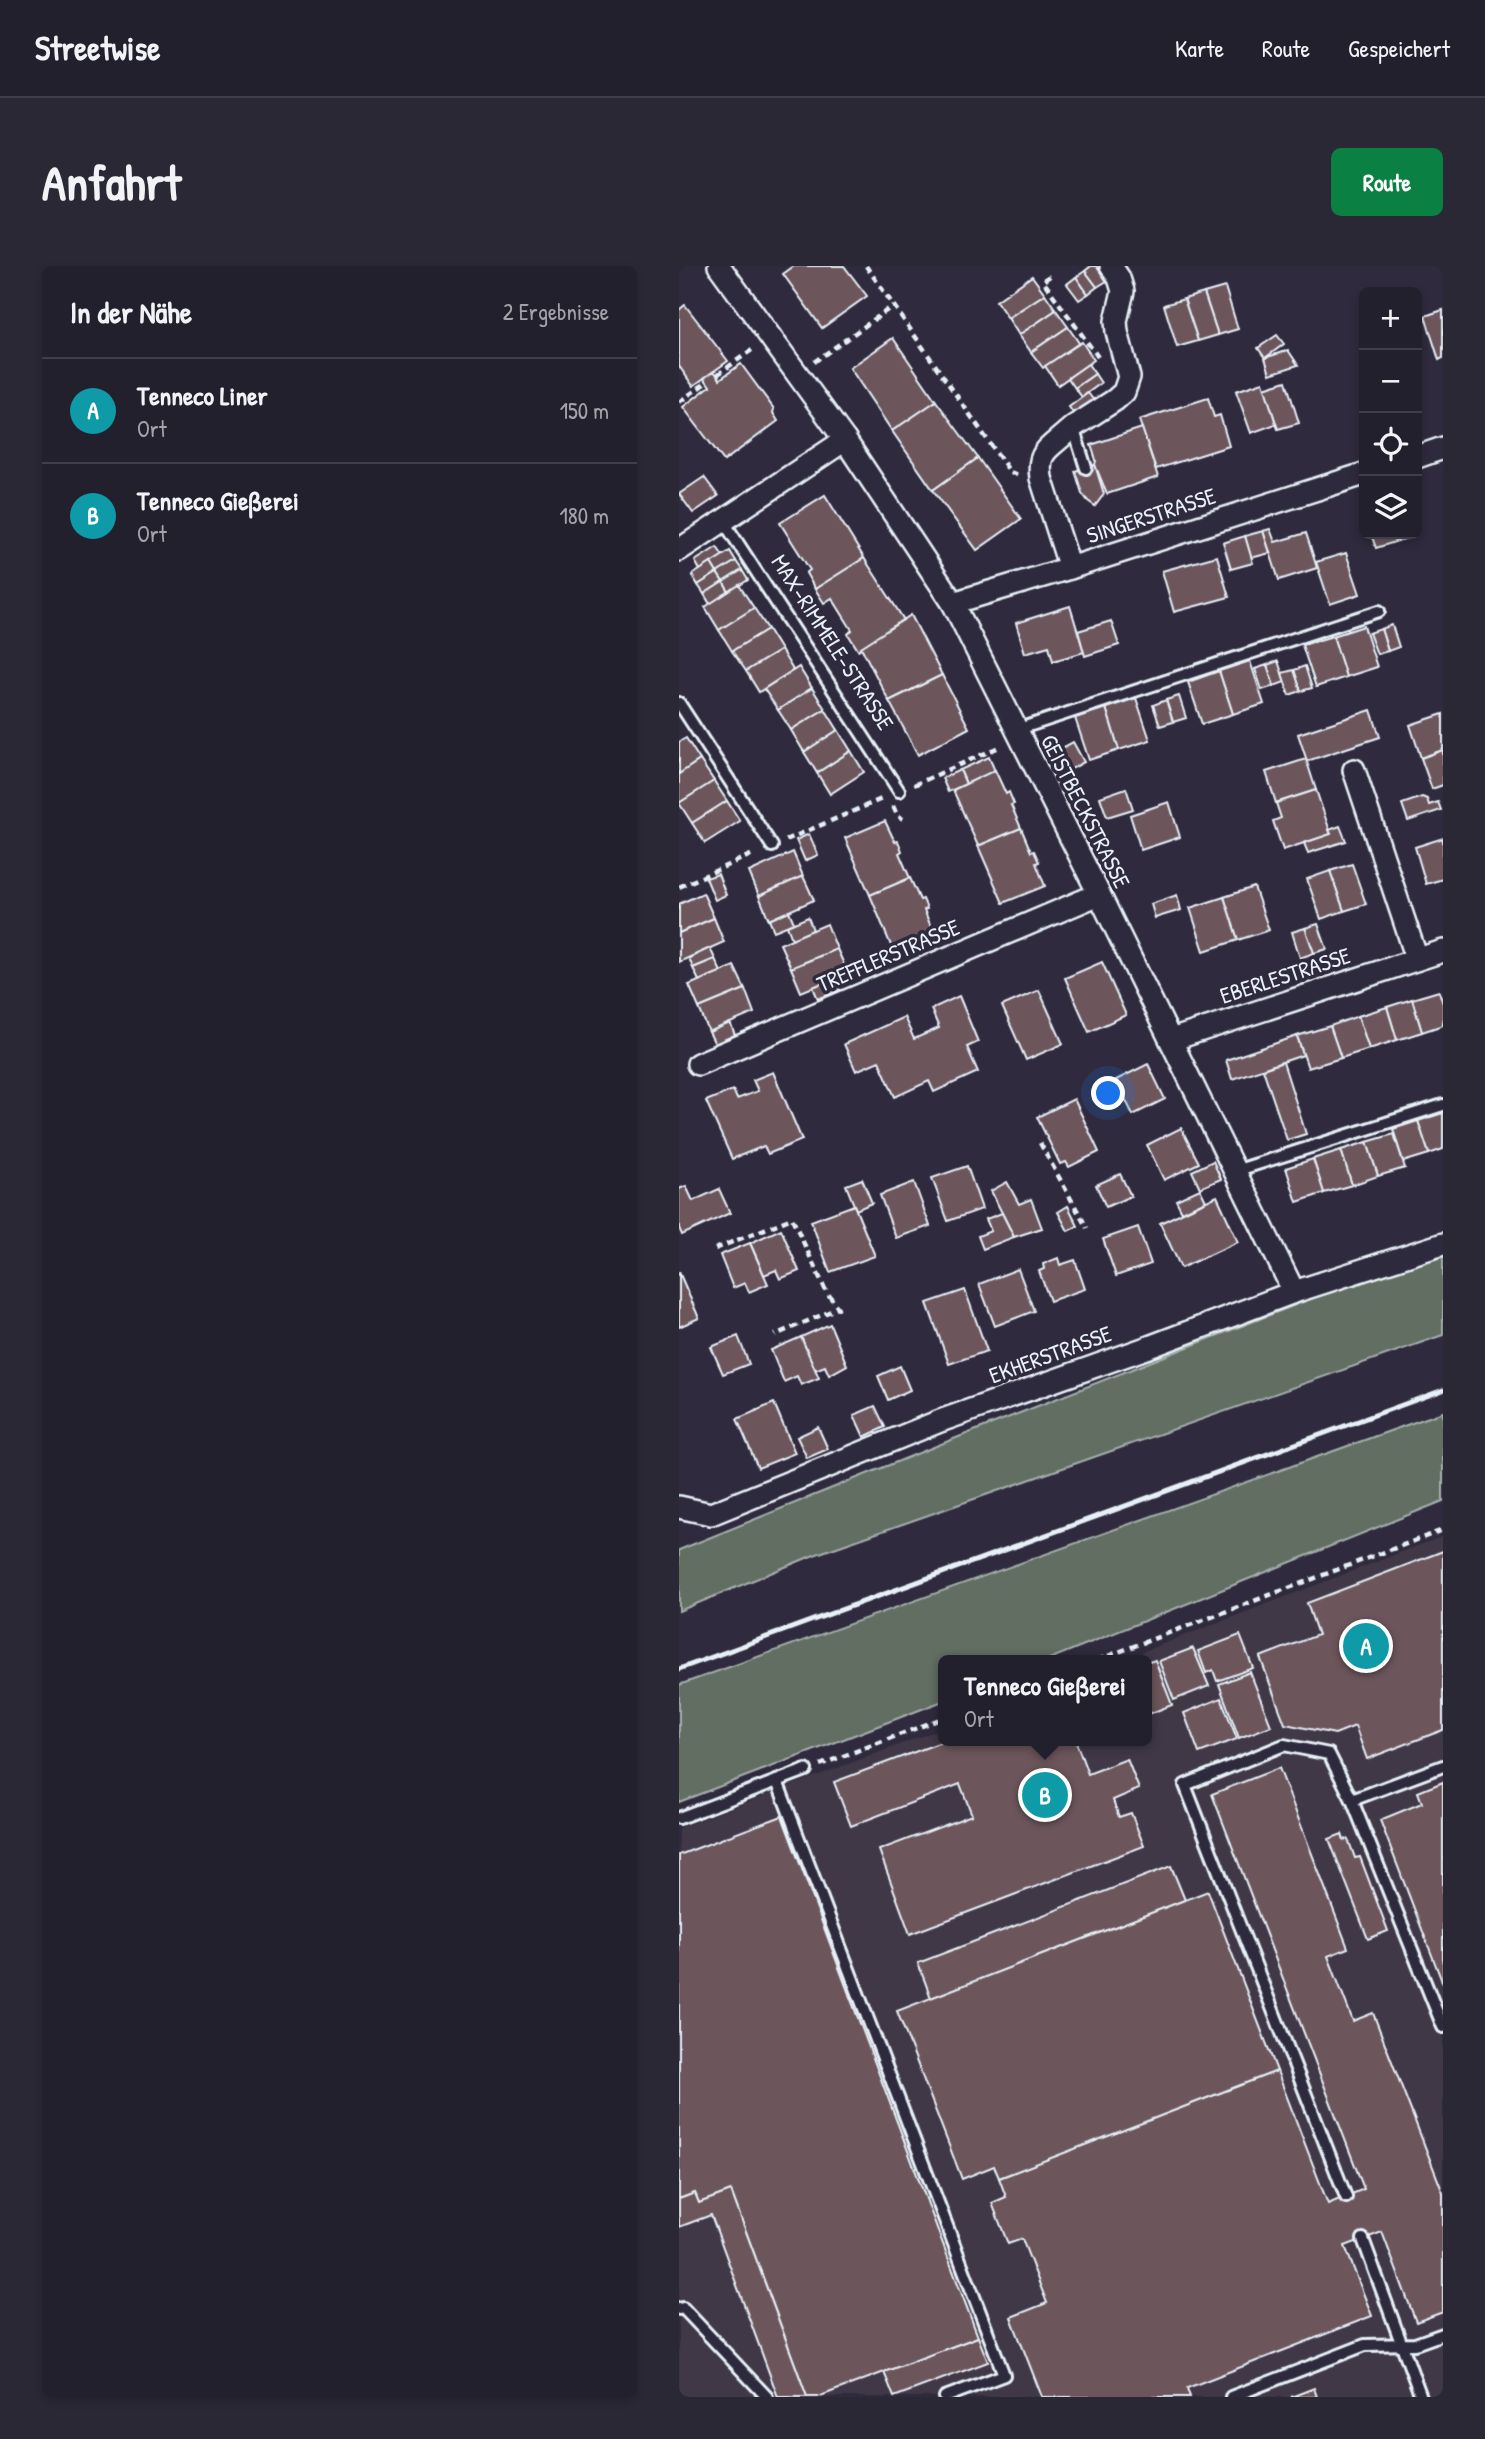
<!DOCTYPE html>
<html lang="de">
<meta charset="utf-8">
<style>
:root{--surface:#23202e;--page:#2b2836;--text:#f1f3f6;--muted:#a3a3aa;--line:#403e4a;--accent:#0b8043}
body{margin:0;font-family:"Patrick Hand",sans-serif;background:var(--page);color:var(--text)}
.controls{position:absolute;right:21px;top:21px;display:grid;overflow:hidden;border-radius:10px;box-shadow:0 4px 10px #0003}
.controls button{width:63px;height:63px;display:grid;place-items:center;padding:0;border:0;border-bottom:2px solid var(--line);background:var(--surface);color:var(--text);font:35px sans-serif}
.you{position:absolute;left:430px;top:828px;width:24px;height:24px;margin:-18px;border:5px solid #fff;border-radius:50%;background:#1a73e8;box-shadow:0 0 0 10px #1a73e833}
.badge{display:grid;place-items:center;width:46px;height:46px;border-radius:50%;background:var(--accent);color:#fff;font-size:23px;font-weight:700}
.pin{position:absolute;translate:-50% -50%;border:4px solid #fff;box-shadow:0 2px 7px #0006}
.popup{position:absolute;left:259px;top:1389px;width:214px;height:91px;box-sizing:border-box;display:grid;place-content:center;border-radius:10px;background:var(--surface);filter:drop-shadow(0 2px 5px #0005);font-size:23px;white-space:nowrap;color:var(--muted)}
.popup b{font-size:26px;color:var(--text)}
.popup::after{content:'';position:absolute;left:50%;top:100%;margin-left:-14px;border:14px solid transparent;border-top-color:var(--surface)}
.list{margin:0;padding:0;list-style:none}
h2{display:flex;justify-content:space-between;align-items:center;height:91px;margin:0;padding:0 28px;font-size:30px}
h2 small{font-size:23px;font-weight:400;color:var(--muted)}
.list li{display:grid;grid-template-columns:46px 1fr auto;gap:21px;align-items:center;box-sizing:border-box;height:105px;padding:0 28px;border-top:2px solid var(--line)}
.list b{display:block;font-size:26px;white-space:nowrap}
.list p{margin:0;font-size:23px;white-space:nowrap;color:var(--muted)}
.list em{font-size:23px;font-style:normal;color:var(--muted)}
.icon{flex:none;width:38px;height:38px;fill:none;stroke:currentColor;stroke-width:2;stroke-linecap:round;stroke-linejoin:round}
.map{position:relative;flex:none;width:764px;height:2131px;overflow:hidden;border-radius:10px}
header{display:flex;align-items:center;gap:42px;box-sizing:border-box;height:98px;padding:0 35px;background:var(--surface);border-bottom:2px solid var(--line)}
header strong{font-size:33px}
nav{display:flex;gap:38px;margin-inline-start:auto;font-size:24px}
.intro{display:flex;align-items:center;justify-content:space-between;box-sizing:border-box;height:168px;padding:0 42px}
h1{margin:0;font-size:49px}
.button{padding:18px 32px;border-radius:10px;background:var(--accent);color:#fff;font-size:24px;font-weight:700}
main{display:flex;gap:42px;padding:0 42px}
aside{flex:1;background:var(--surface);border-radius:10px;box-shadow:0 4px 10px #0003}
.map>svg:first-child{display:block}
.built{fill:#413746}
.green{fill:#626e62;stroke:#a5b0ad;stroke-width:2}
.building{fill:#6c565c;stroke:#e8f1f8;stroke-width:2}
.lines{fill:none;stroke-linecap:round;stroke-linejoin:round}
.service-casing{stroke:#e8f1f8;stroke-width:16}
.minor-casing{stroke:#e8f1f8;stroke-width:26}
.path{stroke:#e8f1f8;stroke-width:4.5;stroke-dasharray:7 5;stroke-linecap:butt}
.service{stroke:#2f2a3d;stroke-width:10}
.minor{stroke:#2f2a3d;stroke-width:21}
.rail{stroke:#e8f1f8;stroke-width:5}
.labels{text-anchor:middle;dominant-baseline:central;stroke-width:7;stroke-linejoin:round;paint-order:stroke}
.street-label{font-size:23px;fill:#e8f1f8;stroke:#2f2a3d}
</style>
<header>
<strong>Streetwise</strong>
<nav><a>Karte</a><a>Route</a><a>Gespeichert</a></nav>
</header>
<div class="intro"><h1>Anfahrt</h1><a class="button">Route</a></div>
<main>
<aside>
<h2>In der Nähe<small>2 Ergebnisse</small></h2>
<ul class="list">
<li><span class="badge" style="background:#0f9aa8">A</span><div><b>Tenneco Liner</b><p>Ort</p></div><em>150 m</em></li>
<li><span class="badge" style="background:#0f9aa8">B</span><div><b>Tenneco Gießerei</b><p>Ort</p></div><em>180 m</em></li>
</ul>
</aside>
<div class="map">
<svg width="764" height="2131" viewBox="0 0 764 2131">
<rect width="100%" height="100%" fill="#2f2a3d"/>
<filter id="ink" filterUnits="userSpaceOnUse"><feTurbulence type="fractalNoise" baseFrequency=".0143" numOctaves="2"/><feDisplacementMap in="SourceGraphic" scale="14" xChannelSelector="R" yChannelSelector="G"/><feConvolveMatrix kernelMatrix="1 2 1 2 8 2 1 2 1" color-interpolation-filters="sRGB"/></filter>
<g filter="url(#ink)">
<path class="built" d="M764 1270V2131H0V1562L264 1462V1475H467V1394H442Z"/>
<g class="green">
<path d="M764 989V1069L135 1289 0 1345V1284L272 1174 657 1023Z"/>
<path d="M764 1146V1235L368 1394H264V1435L0 1536V1419Z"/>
</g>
<g class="building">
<path d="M115 0H165L188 30 143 62 104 8Z"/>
<path d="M412 0H417L428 15 418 21 406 5Z"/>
<path d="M406 5 418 21 409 28 397 11Z"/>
<path d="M353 10 366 28 329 52 317 35Z"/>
<path d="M397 11 409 28 400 34 388 18Z"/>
<path d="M546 21 559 63 539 69 525 27Z"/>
<path d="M525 27 539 69 519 75 505 33Z"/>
<path d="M366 28 377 44 340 69 329 52Z"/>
<path d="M505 33 519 75 498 81 485 39Z"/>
<path d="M6 39 49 95 14 120 0 100V44Z"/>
<path d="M377 44 389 61 352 86 340 69Z"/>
<path d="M764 44V92L760 94 746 50Z"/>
<path d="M389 61 400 77 364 102 352 86Z"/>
<path d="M598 69 605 78 586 92 579 82Z"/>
<path d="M214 72 257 135 213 165 171 102Z"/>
<path d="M403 76 415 94 379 119 366 100Z"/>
<path d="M609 84 619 99 591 108 586 92Z"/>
<path d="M62 98 95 143 94 147 99 155 45 195 4 141 31 120 25 112 35 105 41 113Z"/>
<path d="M409 98 416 108 396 122 389 112Z"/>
<path d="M416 108 422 117 403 131 396 122Z"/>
<path d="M607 115 620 157 599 163 585 122Z"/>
<path d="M584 116 597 158 572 167 557 125Z"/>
<path d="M409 127 416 136 396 150 390 141Z"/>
<path d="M529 132 535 151 541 149 550 180 477 203 460 154Z"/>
<path d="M257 135 299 192 254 224 213 165Z"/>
<path d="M463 162 479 211 428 228 416 199 417 194 412 179Z"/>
<path d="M299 192 342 253 298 284 254 224Z"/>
<path d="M416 199 425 228 416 240 409 235 403 227 396 205Z"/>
<path d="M25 211 39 230 14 247 0 228Z"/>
<path d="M146 229 185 292 136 323 127 307 131 304 101 257Z"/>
<path d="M591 263 596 276 627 267 638 302 600 314 584 265Z"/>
<path d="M584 265 591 287 572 292 566 270Z"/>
<path d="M692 268H730L731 271 697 282Z"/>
<path d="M566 270 574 297 552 303 544 277Z"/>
<path d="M38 281 44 290 21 304 16 295Z"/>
<path d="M51 285 57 295 38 307 32 297Z"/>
<path d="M667 287 681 328 651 338 637 296Z"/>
<path d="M538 290 550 331 495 346 483 305Z"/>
<path d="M185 292 225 354 179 384 169 368 173 364 153 332 145 337 136 323Z"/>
<path d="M57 295 63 304 44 316 38 307Z"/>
<path d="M32 297 38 307 19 319 13 309Z"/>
<path d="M63 304 69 314 50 326 44 316Z"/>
<path d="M38 307 44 316 25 328 19 319Z"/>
<path d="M44 316 50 326 31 338 25 328Z"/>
<path d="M60 319 75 342 40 364 26 341Z"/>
<path d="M391 340 405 386 374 395 370 380 346 387 337 357Z"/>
<path d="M75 342 89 363 53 385 40 364Z"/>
<path d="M232 349 263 409 210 435 182 381Z"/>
<path d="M432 355 440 379 406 390 399 365Z"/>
<path d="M713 359 720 381 709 385 702 363Z"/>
<path d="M685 360 698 401 667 411 654 370Z"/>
<path d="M89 363 102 384 67 405 53 385Z"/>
<path d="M702 363 709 385 698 388 690 367Z"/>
<path d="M654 370 667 411 637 421 623 379Z"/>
<path d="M102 384 114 404 80 426 67 405Z"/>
<path d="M571 395 585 438 554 448 540 405Z"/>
<path d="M599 395 606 416 595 420 588 399Z"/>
<path d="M588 399 595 420 583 424 576 403Z"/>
<path d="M626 400 633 422 622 425 615 404Z"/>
<path d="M120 401 133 422 99 444 85 423Z"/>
<path d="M615 404 622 425 610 429 603 407Z"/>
<path d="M540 405 554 448 523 458 509 416Z"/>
<path d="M263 409 290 462 239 489 210 435Z"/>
<path d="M133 422 146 443 112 464 99 444Z"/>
<path d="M500 430 507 452 494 456 487 434Z"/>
<path d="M457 432 471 474 440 484 427 442Z"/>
<path d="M487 434 494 456 481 460 474 439Z"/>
<path d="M427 442 440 484 410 494 396 452Z"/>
<path d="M146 443 159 464 125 486 112 464Z"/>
<path d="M692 444 701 471 628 495 619 468Z"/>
<path d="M764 448V484L742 492 731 459Z"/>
<path d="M159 464 172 485 138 507 125 486Z"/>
<path d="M7 472 21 494 0 508V476Z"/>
<path d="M394 476 405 496 385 507 374 487Z"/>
<path d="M764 484V519L753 523 742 492Z"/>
<path d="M172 485 185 506 151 528 138 507Z"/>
<path d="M310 491 316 505 287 518 281 504Z"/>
<path d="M627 493 637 524 597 537 587 506Z"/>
<path d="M21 494 35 515 0 537V508Z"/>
<path d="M281 504 287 518 269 526 263 512Z"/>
<path d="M316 504 327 528 330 526 335 538 332 539 342 562 299 580 274 524Z"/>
<path d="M35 515 48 535 13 557 0 537Z"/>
<path d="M447 522 454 543 428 551 421 531Z"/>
<path d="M637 524 652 568 604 584 594 555 602 552 597 537Z"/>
<path d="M743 531 748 533 750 539 759 536 762 544 729 555 723 538Z"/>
<path d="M48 535 61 555 26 577 13 557Z"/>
<path d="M490 536 501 571 462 584 451 549Z"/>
<path d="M206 555 216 576 219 575 223 585 220 587 231 612 191 629 166 572Z"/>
<path d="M661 560 667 575 629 587 625 577 652 568 650 564Z"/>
<path d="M342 562 352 586 355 585 360 596 357 597 366 620 324 637 299 580Z"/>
<path d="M130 568 139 589 126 595 117 574Z"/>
<path d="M764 572V613L747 618 736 581Z"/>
<path d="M114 586 124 610 80 630 70 606Z"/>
<path d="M673 598 687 638 665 645 651 605Z"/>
<path d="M651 605 665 645 642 653 628 613Z"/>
<path d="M39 608 47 629 36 634 27 612Z"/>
<path d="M124 610 135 634 90 654 80 630Z"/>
<path d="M231 612 241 634 244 633 248 643 245 644 256 670 215 687 191 629Z"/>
<path d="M575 621 590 664 559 674 545 631Z"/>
<path d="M24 627 35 652 0 667V638Z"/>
<path d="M498 629 502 644 476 652 472 638Z"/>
<path d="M545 631 559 674 525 685 511 642Z"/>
<path d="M110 645 115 657 95 665 90 654Z"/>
<path d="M129 651 134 664 113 673 108 660Z"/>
<path d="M35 652 45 676 0 696V667Z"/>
<path d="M148 658 158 683 112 702 101 678Z"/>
<path d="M639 658 648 683 635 687 626 662Z"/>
<path d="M626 662 635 687 621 692 613 666Z"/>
<path d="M31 682 36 693 14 702 10 692Z"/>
<path d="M158 683 169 707 122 726 112 702Z"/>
<path d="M36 693 42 706 20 715 14 702Z"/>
<path d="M423 696 447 749 410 766 386 712Z"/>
<path d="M55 700 66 723 20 742 10 719Z"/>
<path d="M156 712 161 724 139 733 134 721Z"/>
<path d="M66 723 75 747 30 766 20 742Z"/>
<path d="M360 724 384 778 347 794 323 740Z"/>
<path d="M760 725 764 738V759L743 766 733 733Z"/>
<path d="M280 730 299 776 288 781 299 806 255 826 250 815 216 831 200 795 177 805 165 778 225 751 235 773 260 762 252 743Z"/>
<path d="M733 733 743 766 718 774 708 741Z"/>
<path d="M708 741 718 774 690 783 679 750Z"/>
<path d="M679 750 690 783 662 792 651 760Z"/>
<path d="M51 757 56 769 36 778 30 766Z"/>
<path d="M651 760 662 792 629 802 618 770Z"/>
<path d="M618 770 624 789 553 813 547 794Z"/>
<path d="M604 796 627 868 608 874 584 803Z"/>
<path d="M469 798 486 833 454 849 437 814Z"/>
<path d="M94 806 123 874 89 888 85 880 53 893 27 835 54 824 58 833 79 825 74 814Z"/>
<path d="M395 833 420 886 390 901 387 896 381 898 358 851Z"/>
<path d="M764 847V883L750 888 739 855Z"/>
<path d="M739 855 750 888 724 896 714 863Z"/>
<path d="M502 862 520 897 485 914 468 879Z"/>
<path d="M715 868 726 902 699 910 688 876Z"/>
<path d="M688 876 699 910 673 919 662 884Z"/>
<path d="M662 884 673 919 645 927 634 893Z"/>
<path d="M634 893 645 927 618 936 607 902Z"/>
<path d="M534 895 542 913 521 922 513 905Z"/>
<path d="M288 900 303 943 269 955 253 912Z"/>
<path d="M441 908 452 930 427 941 417 919Z"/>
<path d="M183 913 193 937 177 944 167 919Z"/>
<path d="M235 916 251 960 217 972 201 929Z"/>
<path d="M328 916 340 938 352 933 363 962 335 971 312 925Z"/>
<path d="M7 920 14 935 40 923 51 947 3 969 0 962V923Z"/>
<path d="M521 923 527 935 503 946 497 934Z"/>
<path d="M538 930 559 976 502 1002 481 957Z"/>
<path d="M175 939 196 990 151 1006 132 955Z"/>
<path d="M389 940 399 960 389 965 379 946Z"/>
<path d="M323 947 335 971 304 983 299 970 312 965 307 953Z"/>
<path d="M459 961 472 998 437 1010 424 973Z"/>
<path d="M102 963 120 1005 101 1013 97 1004 85 1009 71 977Z"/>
<path d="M71 977 89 1018 70 1026 66 1017 54 1022 41 989Z"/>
<path d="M379 992 381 999 396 994 406 1023 371 1035 360 1005 365 1003 364 998Z"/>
<path d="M339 1003 355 1045 316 1060 300 1018Z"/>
<path d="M0 1006 20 1052 0 1061Z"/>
<path d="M286 1024 308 1085 270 1098 248 1037Z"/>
<path d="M151 1058 168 1099 150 1109 146 1100 136 1104 122 1071Z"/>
<path d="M59 1070 70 1098 44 1108 32 1081Z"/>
<path d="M122 1071 140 1112 122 1119 118 1110 105 1116 92 1084Z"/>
<path d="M221 1100 231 1124 209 1134 199 1110Z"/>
<path d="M95 1137 116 1187 79 1202 58 1153Z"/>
<path d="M196 1140 206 1161 185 1171 175 1149Z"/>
<path d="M139 1161 149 1183 128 1192 118 1171Z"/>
<path d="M764 1285V1464L688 1493 676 1460 656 1468 606 1458 581 1391 639 1369 628 1337Z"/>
<path d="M561 1369 574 1402 538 1415 534 1404 527 1407 519 1385Z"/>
<path d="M514 1382 530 1420 495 1434 480 1395Z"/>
<path d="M476 1394 493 1439 467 1449V1397Z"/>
<path d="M571 1406 592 1460 560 1472 540 1418Z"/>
<path d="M542 1432 558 1473 520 1487 505 1447Z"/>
<path d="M265 1475H399L397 1476 409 1508 448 1493 460 1523 434 1534 440 1551 452 1547 465 1580 231 1668 200 1584 293 1549 281 1518 172 1560 155 1516Z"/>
<path d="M600 1502 669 1682 649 1690 674 1755 694 1747 764 1927V2046L737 2056 703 1966 666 1980 693 2050 508 2122 511 2131H363L332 2051 368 2037 343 1973 329 1978 313 1937 327 1931 320 1912 598 1805 649 1938 685 1923 533 1528Z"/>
<path d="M764 1516V1718L701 1554 743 1537 739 1526Z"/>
<path d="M103 1550 299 2071 139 2131H128L52 1925 20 1937 16 1927 0 1933V1589Z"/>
<path d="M663 1568 665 1574 669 1573 676 1592 681 1591 709 1665 689 1673 650 1573Z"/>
<path d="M492 1600 506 1634 252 1732 239 1697Z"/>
<path d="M529 1625 598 1805 320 1912 315 1900 283 1913 218 1745Z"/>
<path d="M52 1925 128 2131H99L32 1949 0 1961V1933L16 1927 20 1937Z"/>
<path d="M299 2071 309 2096 215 2131 205 2106Z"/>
<path d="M635 2122 638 2131H612Z"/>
</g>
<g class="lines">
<defs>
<g id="service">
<path d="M394 161 407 202"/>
<path d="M45 256 220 525"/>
<path d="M0 437 93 580"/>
<path d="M337 464 700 345"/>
<path d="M556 905 764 839"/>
<path d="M98 1515 325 2109 266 2131"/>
<path d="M673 1534 764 1761"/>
<path d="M0 1552 127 1504"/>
<path d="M667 1931 506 1519 605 1479 650 1488 673 1534 764 1500"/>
<path d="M684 1973 742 2131"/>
<path d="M0 2043 4 2042 88 2131"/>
<path d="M552 2131 686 2079 736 2078 764 2068"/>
</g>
<g id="minor">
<path d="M40 0 166 174 274 337 420 628 615 1026"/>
<path d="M738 191 764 182"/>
<path d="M0 284 166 174"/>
<path d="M391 302 362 212C360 197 361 189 373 179L394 161 436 134 445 126 450 111 438 66 437 55 444 25 440 12 432 0"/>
<path d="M274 337 391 302 685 208"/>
<path d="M675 504 738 693"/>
<path d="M492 774 764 685"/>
<path d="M19 798 420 628"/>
<path d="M0 1241 32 1248 261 1155 470 1081 615 1026 764 978"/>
</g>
</defs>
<use href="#service" class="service-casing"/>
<use href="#minor" class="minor-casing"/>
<g class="path">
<path d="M187 0 331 206 341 210"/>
<path d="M371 10 364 15 419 91"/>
<path d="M135 96 214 40"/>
<path d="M38 109 74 83"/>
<path d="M0 136 28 116"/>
<path d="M235 519 320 481"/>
<path d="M214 540 218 549 224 553"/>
<path d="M107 574 205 532"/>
<path d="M0 621 76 587"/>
<path d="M361 877 408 962"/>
<path d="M36 983 113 952 147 1025 159 1042 96 1069"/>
<path d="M418 1394 764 1264"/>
<path d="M141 1499 264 1452"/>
</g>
<use href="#service" class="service"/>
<use href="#minor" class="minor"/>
<path class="rail" d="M0 1403 764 1124"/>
</g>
</g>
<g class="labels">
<g class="street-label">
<text transform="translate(472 249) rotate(-18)">SINGERSTRASSE</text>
<text transform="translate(154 376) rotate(57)">MAX-RIMMELE-STRASSE</text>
<text transform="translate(407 545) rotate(63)">GEISTBECKSTRASSE</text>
<text transform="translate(209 689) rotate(-23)">TREFFLERSTRASSE</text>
<text transform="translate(606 709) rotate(-18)">EBERLESTRASSE</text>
<text transform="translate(371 1088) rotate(-20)">EKHERSTRASSE</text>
</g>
</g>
</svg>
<div class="controls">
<button>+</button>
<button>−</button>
<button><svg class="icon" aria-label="locate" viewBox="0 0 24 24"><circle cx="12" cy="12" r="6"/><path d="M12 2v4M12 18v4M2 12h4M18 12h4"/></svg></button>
<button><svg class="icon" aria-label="layers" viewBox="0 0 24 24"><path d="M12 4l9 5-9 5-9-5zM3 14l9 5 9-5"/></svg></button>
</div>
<div class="you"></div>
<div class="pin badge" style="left:687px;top:1380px;background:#0f9aa8">A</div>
<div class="pin badge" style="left:366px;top:1529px;background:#0f9aa8">B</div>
<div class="popup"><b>Tenneco Gießerei</b>Ort</div>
</div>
</main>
